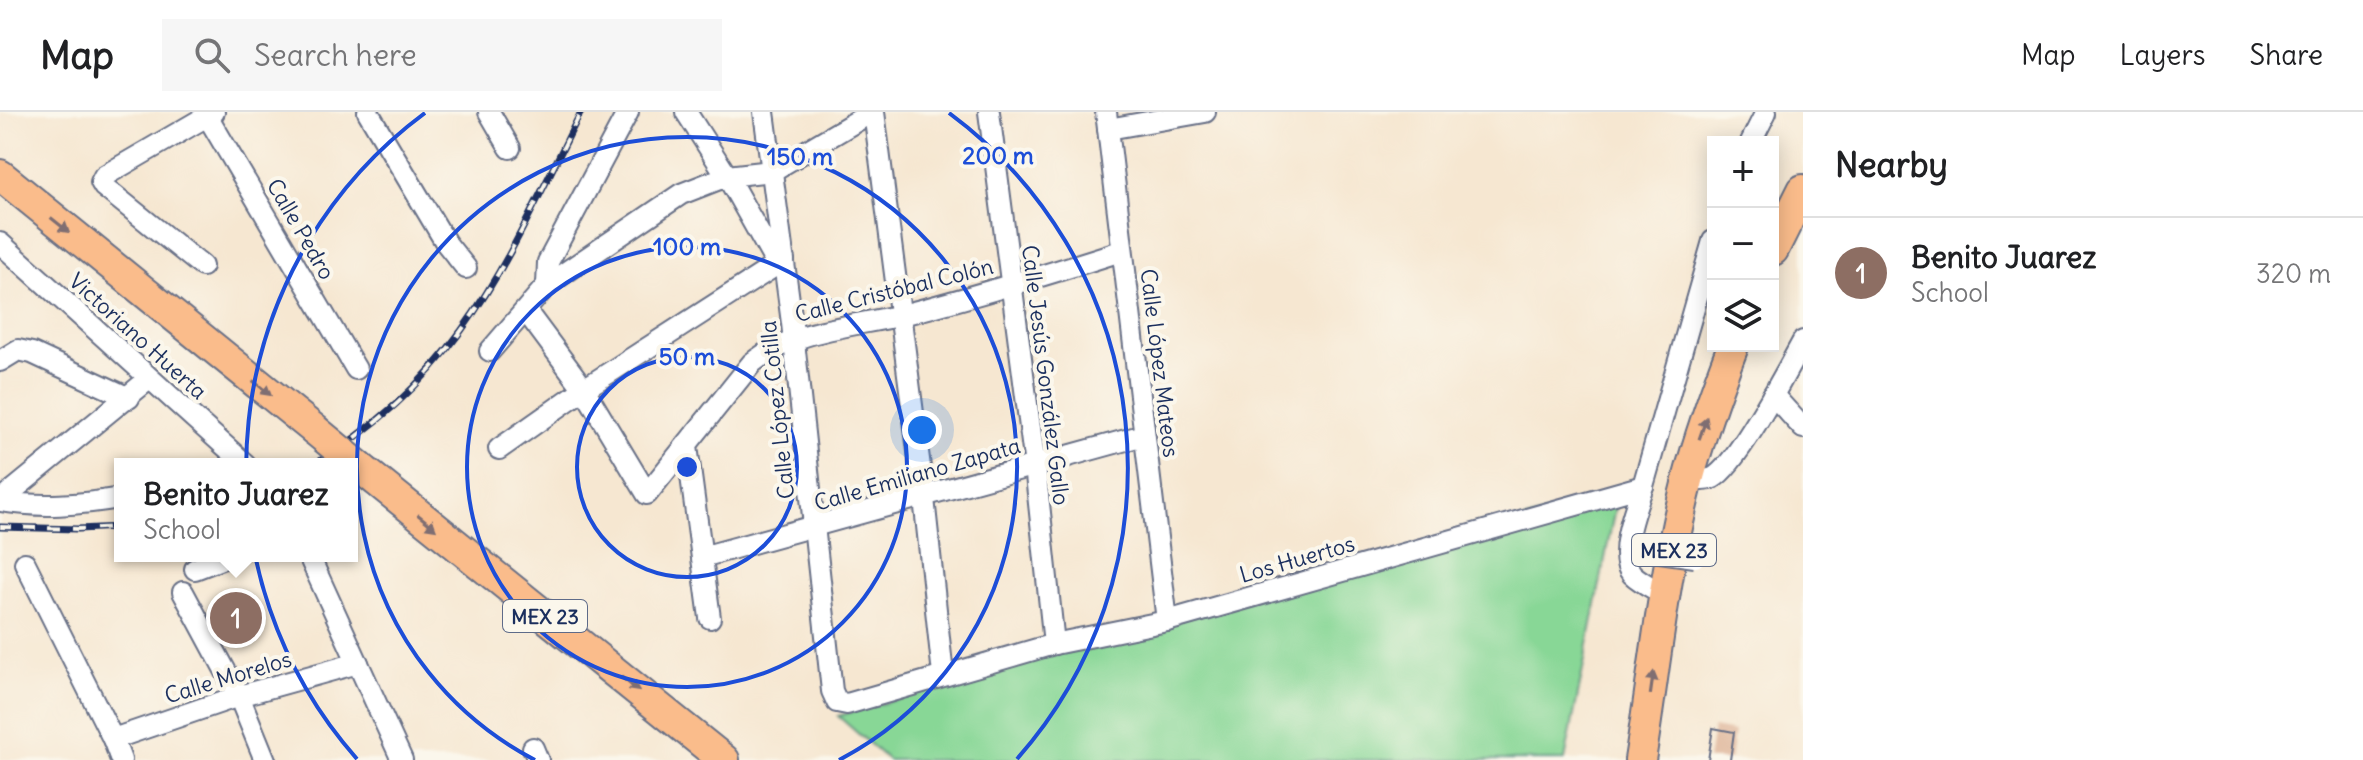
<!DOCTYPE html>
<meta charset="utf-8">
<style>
:root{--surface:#fff;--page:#f6f6f6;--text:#202124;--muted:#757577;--line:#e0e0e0;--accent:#ea580c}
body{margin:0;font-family:Delius,sans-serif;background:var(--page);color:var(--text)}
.controls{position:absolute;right:24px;top:24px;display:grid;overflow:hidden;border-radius:0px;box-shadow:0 4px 20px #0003}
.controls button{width:72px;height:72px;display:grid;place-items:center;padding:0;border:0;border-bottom:2px solid var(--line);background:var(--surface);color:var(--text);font:40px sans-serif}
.you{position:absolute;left:922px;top:318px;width:28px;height:28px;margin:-20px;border:6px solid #fff;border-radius:50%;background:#1a73e8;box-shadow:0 0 0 12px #1a73e833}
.badge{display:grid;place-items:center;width:52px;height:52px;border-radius:50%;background:var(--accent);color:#fff;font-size:26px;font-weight:700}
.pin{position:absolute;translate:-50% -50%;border:4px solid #fff;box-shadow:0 2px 8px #0006}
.popup{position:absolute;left:114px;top:346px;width:244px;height:104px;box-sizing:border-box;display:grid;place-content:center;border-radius:0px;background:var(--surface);filter:drop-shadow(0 2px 6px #0005);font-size:26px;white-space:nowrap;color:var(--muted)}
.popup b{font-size:30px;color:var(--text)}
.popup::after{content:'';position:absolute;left:50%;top:100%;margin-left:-16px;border:16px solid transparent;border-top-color:var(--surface)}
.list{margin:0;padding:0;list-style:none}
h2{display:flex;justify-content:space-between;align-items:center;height:104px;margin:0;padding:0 32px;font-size:34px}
h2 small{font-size:26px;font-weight:400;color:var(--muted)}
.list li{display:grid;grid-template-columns:52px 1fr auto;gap:24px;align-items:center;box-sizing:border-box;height:112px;padding:0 32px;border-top:2px solid var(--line)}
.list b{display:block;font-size:30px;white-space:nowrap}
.list p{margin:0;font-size:26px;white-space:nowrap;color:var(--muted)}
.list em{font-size:26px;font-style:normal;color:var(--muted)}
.icon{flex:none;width:44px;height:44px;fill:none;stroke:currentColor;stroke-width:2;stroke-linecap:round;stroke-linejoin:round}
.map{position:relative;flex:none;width:1803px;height:648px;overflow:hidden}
header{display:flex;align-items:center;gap:48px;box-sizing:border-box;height:112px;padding:0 40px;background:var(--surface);border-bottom:2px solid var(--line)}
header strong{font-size:38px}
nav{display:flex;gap:44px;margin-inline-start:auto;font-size:28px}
.search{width:560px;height:72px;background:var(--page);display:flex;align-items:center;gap:20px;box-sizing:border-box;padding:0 28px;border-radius:0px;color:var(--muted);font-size:30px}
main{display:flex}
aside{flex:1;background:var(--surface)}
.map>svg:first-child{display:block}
.green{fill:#88d796;stroke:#52837a;stroke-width:2}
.building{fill:#ddb194}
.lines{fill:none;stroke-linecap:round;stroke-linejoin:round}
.minor-casing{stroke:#686f86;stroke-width:24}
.highway-casing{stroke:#686f86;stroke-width:34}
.minor{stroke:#fff;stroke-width:20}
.highway{stroke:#fabc8b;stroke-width:30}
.rail-casing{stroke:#1b2f5e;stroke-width:7}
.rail{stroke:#fbf7ec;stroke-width:4;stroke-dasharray:12;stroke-linecap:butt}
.minor-bridge-casing{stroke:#686f86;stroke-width:24;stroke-linecap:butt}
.highway-bridge-casing{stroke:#686f86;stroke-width:34;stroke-linecap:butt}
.minor-bridge{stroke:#fff;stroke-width:20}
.highway-bridge{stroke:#fabc8b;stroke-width:30}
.oneway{fill:#7f6e72}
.ring{fill:none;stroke:#1d4ed8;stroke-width:4}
.labels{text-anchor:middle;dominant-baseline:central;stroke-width:8;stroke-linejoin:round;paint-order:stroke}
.shield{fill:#fbf7ec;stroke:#5e6b89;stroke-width:2}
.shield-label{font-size:20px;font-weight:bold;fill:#1b2f5e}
.street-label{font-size:22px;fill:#1b2f5e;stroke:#fbf7ec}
.centre{fill:#1d4ed8;stroke:#fbf7ec;stroke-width:4}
.ring-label{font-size:24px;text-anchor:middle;font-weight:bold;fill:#1d4ed8;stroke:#fbf7ec;stroke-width:8;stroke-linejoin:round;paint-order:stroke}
</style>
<header>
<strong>Map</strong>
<div class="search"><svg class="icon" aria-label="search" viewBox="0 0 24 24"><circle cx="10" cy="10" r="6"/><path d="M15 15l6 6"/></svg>Search here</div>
<nav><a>Map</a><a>Layers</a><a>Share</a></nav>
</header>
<main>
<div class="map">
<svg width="1803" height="648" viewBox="0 0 1803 648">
<rect width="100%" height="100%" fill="#fbf7ec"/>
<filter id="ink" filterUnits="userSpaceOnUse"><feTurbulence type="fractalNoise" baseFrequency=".0125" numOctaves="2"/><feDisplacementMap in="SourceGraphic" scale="16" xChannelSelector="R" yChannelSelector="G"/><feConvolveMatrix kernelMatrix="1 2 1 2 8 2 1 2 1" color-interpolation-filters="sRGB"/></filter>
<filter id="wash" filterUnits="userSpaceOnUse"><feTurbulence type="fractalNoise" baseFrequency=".006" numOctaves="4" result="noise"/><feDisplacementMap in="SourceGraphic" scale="32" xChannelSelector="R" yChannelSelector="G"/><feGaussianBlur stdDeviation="1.8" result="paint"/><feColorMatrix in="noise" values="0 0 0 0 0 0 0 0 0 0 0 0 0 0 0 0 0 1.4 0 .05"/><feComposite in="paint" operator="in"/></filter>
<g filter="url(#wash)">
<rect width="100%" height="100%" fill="#f6e7d1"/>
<path class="green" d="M1618 381 1565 648H888L838 604Z"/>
<g id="blocks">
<path class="building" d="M1713 616 1734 620 1730 648H1708Z"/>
</g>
</g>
<g filter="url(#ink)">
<use href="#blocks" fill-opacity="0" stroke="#686f86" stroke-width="2"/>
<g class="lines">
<defs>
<g id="minor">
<path d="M205 0 356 257"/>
<path d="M368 0 446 131 466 156"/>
<path d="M489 0 510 36"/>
<path d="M686 0 727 64 777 153"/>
<path d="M764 0 792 211 832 579 837 590 847 592 1054 532 1167 509 1643 374C1636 394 1616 444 1632 462 1640 470 1655 477 1665 483"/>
<path d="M874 0 924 386 943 563"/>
<path d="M989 0 1035 354 1054 532"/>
<path d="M1106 0 1167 509"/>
<path d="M1108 17 1205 0"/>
<path d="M1751 30 1766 0"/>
<path d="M0 131 245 352"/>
<path d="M202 154 104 75 101 70 104 64 214 0"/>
<path d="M547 173 548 150 628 0"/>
<path d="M526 199 584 277 647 382 752 251C794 217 851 215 902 203 976 184 1049 162 1121 139"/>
<path d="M490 239 547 173 681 82 727 64 772 59 872 0"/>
<path d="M0 249 18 238 32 241 129 286"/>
<path d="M1773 283 1803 316"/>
<path d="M687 334 710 506"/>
<path d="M499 337 584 277 784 148"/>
<path d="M1688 369C1694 368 1706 369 1713 366 1738 352 1787 258 1803 229"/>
<path d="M1643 374 1713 129"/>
<path d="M0 389 149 267"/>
<path d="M0 389C41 396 79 393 120 386"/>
<path d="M309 444 402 648"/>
<path d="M702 445 1144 323"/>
<path d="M25 451 113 627 121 648"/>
<path d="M195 457 229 444"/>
<path d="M183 480 239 584 265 648"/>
<path d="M113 627 239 584 358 551"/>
<path d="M533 636 538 648"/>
</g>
<g id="highway">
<path d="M0 63 315 318"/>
<path d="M1773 138 1803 78"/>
<path d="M367 361 724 648"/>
<path d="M1640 648C1655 555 1664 460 1688 368 1700 323 1716 278 1733 234"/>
</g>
</defs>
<use href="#minor" class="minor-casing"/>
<use href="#highway" class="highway-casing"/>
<use href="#minor" class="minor"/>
<use href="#highway" class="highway"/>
<defs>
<g id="rail">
<path d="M315 352C463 264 507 146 581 0"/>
<path d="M0 415 78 417 120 415"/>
</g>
</defs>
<use href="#rail" class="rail-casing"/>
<use href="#rail" class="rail"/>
<defs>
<path id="minor-bridge" d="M1639 437 1695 445"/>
<path id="highway-bridge" d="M315 318 367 361"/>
</defs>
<use href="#minor-bridge" class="minor-bridge-casing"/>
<use href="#highway-bridge" class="highway-bridge-casing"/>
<use href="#minor-bridge" class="minor-bridge"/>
<use href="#highway-bridge" class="highway-bridge"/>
</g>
<defs><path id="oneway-solid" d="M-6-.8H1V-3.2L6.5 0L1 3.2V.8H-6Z" transform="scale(2)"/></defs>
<g class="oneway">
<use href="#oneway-solid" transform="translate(60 113) rotate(39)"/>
<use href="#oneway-solid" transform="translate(262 276) rotate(39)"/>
<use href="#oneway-solid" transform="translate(1703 316) rotate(-71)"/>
<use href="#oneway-solid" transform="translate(427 410) rotate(39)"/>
<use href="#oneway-solid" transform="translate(1652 571) rotate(-82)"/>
<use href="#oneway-solid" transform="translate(630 572) rotate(39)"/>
</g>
</g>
<g class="ring">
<circle cx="687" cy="355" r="110"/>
<circle cx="687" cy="355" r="220"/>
<path d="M535 648A330 330 0 1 1 839 648"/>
<path d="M357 647A440 440 0 0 1 425 1M949 1A440 440 0 0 1 1017 647"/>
</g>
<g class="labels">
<g class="shield">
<rect x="1632" y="422" width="84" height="32" rx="6"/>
<rect x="503" y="488" width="84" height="32" rx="6"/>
</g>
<g class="shield-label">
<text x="1674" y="438">MEX 23</text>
<text x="545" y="504">MEX 23</text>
</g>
<g class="street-label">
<text transform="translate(301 117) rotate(60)">Calle Pedro</text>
<text transform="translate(894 178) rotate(-14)">Calle Cristóbal Colón</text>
<text transform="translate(138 224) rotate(42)">Victoriano Huerta</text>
<text transform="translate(1160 251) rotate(83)">Calle López Mateos</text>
<text transform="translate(1046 263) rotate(83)">Calle Jesús González Gallo</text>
<text transform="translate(777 298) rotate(-96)">Calle López Cotilla</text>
<text transform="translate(917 362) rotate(-16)">Calle Emiliano Zapata</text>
<text transform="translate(1297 447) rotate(-16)">Los Huertos</text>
<text transform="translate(228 565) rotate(-17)">Calle Morelos</text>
</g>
</g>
<circle cx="687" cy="355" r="12" class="centre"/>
<g class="ring-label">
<text x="998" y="52">200 m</text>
<text x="800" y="53">150 m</text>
<text x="687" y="143">100 m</text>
<text x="687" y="253">50 m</text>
</g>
</svg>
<div class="controls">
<button>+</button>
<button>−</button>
<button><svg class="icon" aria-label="layers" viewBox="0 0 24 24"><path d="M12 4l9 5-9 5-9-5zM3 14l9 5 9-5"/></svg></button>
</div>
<div class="you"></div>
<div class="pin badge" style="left:236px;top:506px;background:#8d6e63">1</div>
<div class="popup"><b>Benito Juarez</b>School</div>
</div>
<aside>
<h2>Nearby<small></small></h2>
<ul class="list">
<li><span class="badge" style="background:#8d6e63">1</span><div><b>Benito Juarez</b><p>School</p></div><em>320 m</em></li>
</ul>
</aside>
</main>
